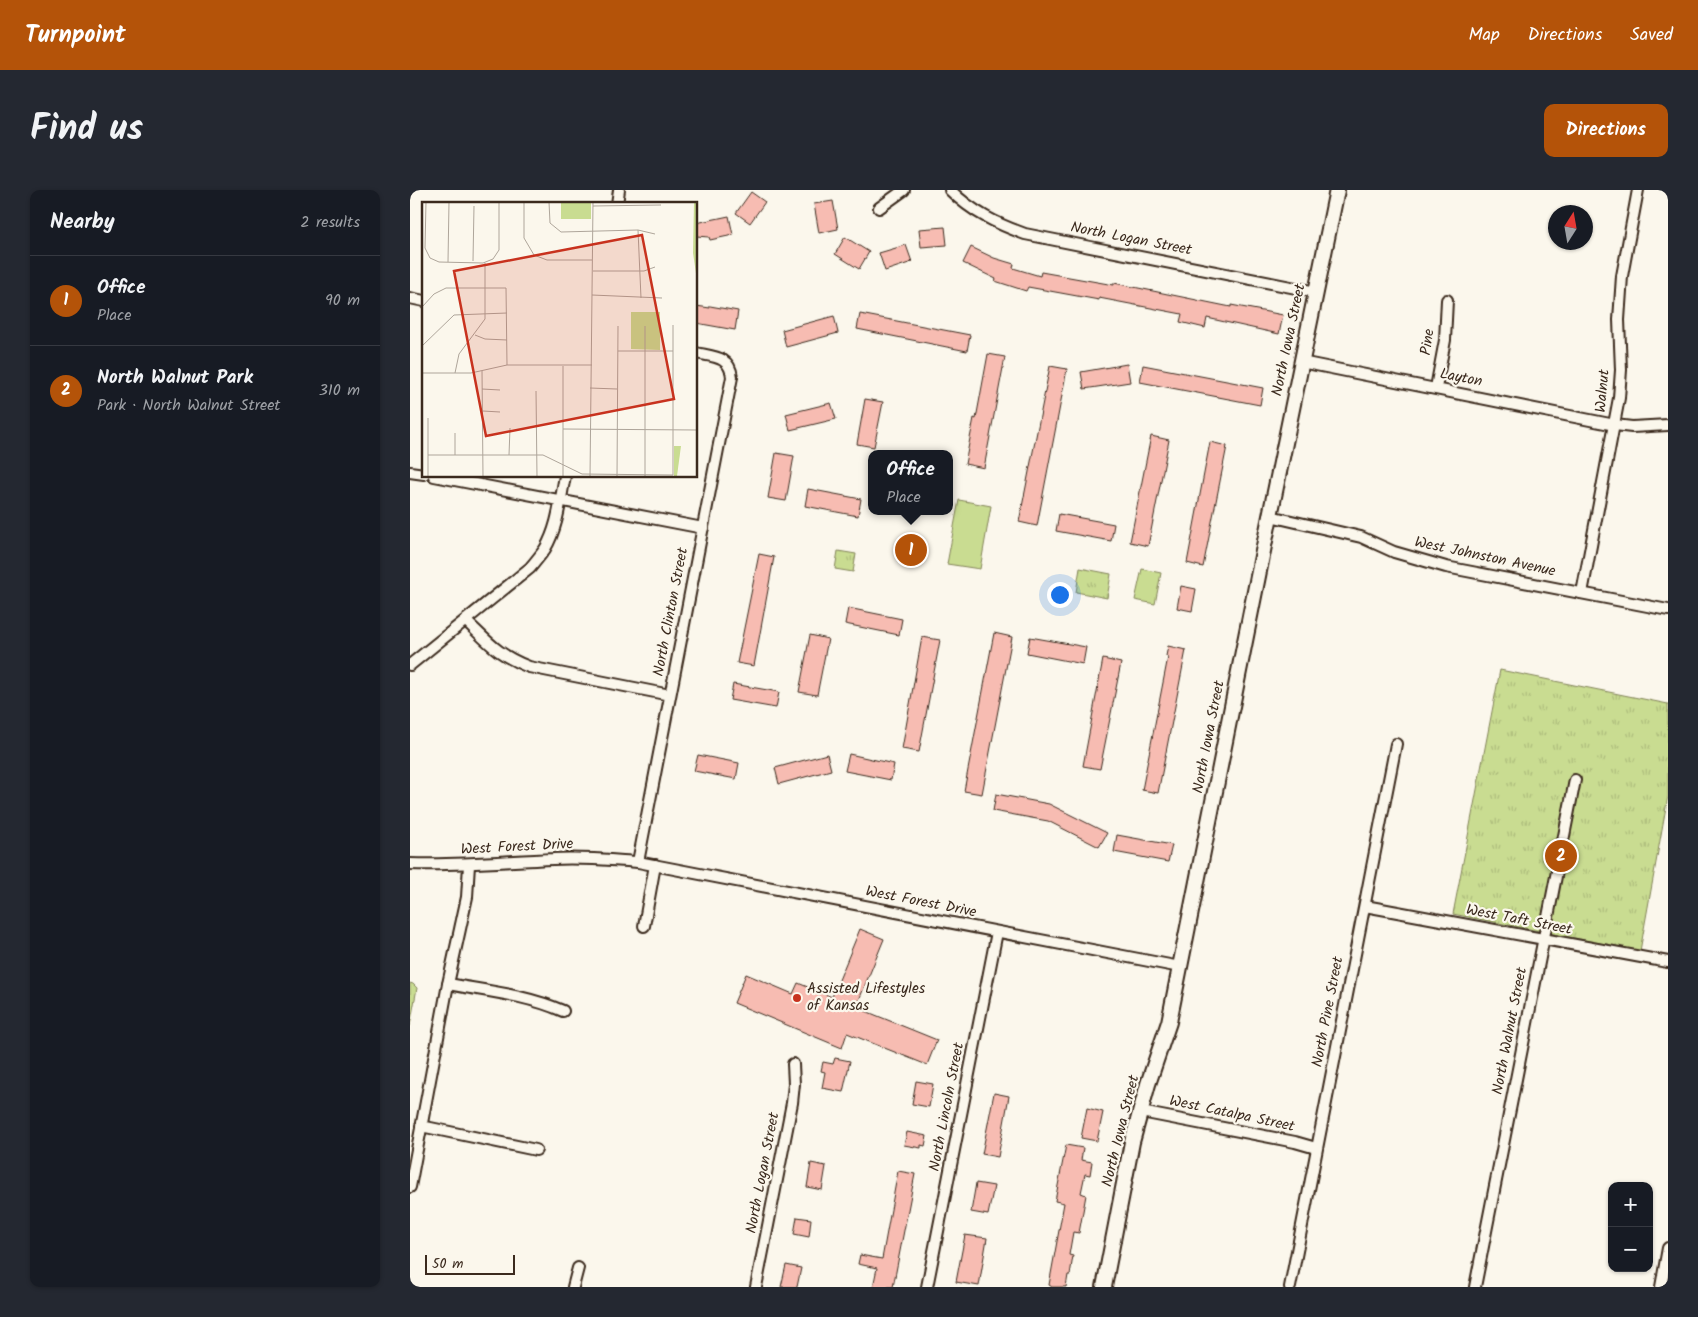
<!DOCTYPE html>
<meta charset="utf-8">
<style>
:root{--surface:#171b24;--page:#242831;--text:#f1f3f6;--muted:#9ea1a6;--line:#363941;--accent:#b45309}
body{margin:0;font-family:Kalam,sans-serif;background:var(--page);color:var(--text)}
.controls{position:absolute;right:15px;bottom:15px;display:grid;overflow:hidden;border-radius:10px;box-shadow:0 1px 4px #0004}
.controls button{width:45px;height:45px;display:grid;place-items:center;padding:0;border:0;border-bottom:1px solid var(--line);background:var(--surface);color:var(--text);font:25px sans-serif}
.compass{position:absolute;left:1138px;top:15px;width:45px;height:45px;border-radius:50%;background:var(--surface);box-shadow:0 1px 4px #0004;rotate:11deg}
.scale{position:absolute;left:15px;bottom:12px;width:90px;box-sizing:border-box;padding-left:5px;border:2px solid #3b2a1e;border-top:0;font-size:14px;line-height:18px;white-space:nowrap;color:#3b2a1e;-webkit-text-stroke:4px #fbf7ec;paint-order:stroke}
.you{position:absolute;left:649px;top:404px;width:18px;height:18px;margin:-12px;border:4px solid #fff;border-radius:50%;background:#1a73e8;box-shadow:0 0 0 8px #1a73e833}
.badge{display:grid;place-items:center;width:32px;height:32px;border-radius:50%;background:var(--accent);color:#fff;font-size:16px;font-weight:700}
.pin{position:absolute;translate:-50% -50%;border:2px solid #fff;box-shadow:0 1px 5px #0006}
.popup{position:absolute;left:458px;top:260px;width:85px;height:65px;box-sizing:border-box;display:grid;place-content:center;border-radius:10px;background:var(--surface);filter:drop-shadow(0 1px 4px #0005);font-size:16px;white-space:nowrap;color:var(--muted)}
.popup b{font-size:19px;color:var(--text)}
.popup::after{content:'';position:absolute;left:50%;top:100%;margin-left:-10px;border:10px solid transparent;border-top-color:var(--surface)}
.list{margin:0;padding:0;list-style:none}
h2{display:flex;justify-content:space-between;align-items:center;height:65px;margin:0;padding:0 20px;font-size:21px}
h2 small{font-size:16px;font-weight:400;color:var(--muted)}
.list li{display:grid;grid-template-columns:32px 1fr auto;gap:15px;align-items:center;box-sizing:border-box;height:90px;padding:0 20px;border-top:1px solid var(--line)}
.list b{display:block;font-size:19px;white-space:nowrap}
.list p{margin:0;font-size:16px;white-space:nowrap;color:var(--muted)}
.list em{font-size:16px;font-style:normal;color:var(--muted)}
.map{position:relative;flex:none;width:1258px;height:1097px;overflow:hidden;border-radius:10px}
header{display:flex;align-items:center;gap:30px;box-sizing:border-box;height:70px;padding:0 25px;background:var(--accent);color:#fff}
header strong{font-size:24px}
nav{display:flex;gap:28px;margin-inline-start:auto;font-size:18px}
.intro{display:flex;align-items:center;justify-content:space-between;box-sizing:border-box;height:120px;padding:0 30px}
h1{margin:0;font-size:35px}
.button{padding:12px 22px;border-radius:10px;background:var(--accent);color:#fff;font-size:18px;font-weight:700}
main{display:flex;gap:30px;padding:0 30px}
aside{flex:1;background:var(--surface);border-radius:10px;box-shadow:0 1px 4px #0004}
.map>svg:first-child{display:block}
.green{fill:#c9dc91;stroke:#828358}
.park{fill:url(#park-tufts);stroke:#828358}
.building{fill:#f7bcb2;stroke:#3b2a1e}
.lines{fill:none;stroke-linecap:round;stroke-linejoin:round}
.street-casing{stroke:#3b2a1e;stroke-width:14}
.secondary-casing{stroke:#3b2a1e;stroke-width:18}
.street{stroke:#fbf7ec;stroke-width:10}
.secondary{stroke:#fbf7ec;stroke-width:14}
.poi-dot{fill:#c8321e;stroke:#fbf7ec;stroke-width:2}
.labels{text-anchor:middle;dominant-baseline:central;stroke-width:4.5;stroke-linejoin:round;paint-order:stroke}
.street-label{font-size:15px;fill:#3b2a1e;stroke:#fbf7ec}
.poi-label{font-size:15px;fill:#3b2a1e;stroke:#fbf7ec;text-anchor:start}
.inset-road{fill:none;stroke:#aea59a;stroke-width:1}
.view{fill:#c8321e;fill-opacity:0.15;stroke:#c8321e;stroke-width:2.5}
.inset-edge{fill:none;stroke:#3b2a1e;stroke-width:2.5}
</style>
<header>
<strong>Turnpoint</strong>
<nav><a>Map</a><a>Directions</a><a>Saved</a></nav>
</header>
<div class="intro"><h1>Find us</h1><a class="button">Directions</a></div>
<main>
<aside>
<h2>Nearby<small>2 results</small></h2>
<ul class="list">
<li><span class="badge">1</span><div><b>Office</b><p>Place</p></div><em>90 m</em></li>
<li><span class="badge">2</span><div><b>North Walnut Park</b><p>Park · North Walnut Street</p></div><em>310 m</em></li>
</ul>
</aside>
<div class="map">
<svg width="1258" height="1097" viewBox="0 0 1258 1097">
<defs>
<pattern id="park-tufts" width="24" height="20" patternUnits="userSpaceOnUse" patternTransform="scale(1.25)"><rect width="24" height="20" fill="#c9dc91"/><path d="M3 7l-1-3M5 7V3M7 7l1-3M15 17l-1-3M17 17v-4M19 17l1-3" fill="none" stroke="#aebd7d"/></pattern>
</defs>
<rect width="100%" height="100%" fill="#fbf7ec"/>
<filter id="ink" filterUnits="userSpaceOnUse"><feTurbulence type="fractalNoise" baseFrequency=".02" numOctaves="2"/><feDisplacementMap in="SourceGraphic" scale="10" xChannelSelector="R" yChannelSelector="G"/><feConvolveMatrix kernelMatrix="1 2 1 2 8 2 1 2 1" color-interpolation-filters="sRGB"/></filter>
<g filter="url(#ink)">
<g class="green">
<path d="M549 310 581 316 570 379 537 374Z"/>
<path d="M732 379 751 383 745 414 725 410Z"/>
<path d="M0 793 3 794 7 798 0 836Z"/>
</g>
<g class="park">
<path d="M428 361 446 364 443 382 425 379Z"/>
<path d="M670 378 701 384 697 408 666 402Z"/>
<path d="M1090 480 1258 514V606L1230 761 1043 724Z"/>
</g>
<g class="building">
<path d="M341 2 355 12 340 33 326 23Z"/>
<path d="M423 11 428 39 409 43 404 14Z"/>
<path d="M319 26 323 45 300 50 299 47 286 46V33Z"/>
<path d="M535 37 537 55 511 57 509 39Z"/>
<path d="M435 47 459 62 449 79 425 64Z"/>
<path d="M496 55 502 72 475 81 469 63Z"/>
<path d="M561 57 584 68 604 74 603 78 630 86 631 82 704 95V93L811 115 821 117V115L873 125 869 144 797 128 795 138 770 132 772 124 689 108V110L618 97 616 101 585 91 586 89 553 73Z"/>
<path d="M286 116 300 118V116L328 121 325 140 286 133Z"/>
<path d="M450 124 560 145 557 161 447 139Z"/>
<path d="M424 126 428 143 376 157 372 140Z"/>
<path d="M578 164 595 167 574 278 555 274 564 228 566 229Z"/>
<path d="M717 174 720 192 674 199 671 182Z"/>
<path d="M733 175 853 198 850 215 730 192Z"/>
<path d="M640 176 657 179 627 336 609 332Z"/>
<path d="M455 209 473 212 464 257 447 254Z"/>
<path d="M421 213 426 229 380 240 376 224Z"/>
<path d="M741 246 759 250 738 356 720 352Z"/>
<path d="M800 252 817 256 793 377 777 373Z"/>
<path d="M366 263 384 266 376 311 358 308Z"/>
<path d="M398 299 451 309 448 326 395 316Z"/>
<path d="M649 324 704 334 701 351 646 341Z"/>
<path d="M496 348 510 350 507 372 492 369Z"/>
<path d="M349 364 364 367 344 476 327 473Z"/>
<path d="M771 396 786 399 782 421 767 418Z"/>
<path d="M438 418 492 429 489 445 435 434Z"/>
<path d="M584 443 602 447 572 604 554 601Z"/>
<path d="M400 445 418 449 407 505 389 502Z"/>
<path d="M512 447 530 450 509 562 492 559Z"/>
<path d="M620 447 676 457 673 474 617 463Z"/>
<path d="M758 456 776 460 748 603 732 600 758 467 756 466Z"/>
<path d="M693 469 711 473 690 579 673 576Z"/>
<path d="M323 494 369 502 366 518 320 510Z"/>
<path d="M417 564 421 580 369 594 365 578Z"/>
<path d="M439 564 484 574 481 590 435 581Z"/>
<path d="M288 565 329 573 326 589 284 581Z"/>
<path d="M586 604 639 614 697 643 689 657 638 631 583 621Z"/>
<path d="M707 645 762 655 758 672 704 662Z"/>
<path d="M450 739 474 749 449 810 453 820 527 850 517 875 437 843 432 858 324 813 336 784 383 804 388 793 422 807Z"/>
<path d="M425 868 440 871 433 902 412 898 415 882 411 881 413 872 423 874Z"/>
<path d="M506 891 523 894 519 917 502 914Z"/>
<path d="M584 903 599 906 588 967 572 964Z"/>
<path d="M677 918 693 922 687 951 671 948Z"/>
<path d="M497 942 517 946 515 956 511 955V958L494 955Z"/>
<path d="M656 955 673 958 671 970 682 972 680 985 675 984 671 1003 676 1005 669 1043 663 1042 659 1065 663 1066 660 1085H658L656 1097H642L639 1095 654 1013 645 1011Z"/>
<path d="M401 973 416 976 412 1000 397 997Z"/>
<path d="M488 981 505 984 483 1097H463L467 1078 448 1074 450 1065 472 1069Z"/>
<path d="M566 993 584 996 578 1025 561 1022Z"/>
<path d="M387 1027 401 1029 399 1047 384 1044Z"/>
<path d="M555 1045 577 1048 569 1096 546 1092Z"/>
<path d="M376 1075 391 1078 387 1097H371Z"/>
</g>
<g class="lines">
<defs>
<g id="street">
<path d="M540 0C562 22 587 34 615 44L906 102"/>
<path d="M207 14 209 0"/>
<path d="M469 18 494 0"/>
<path d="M0 108 14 111"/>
<path d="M891 172 1205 235 1222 237 1258 235"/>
<path d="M1026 198 1035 150 1037 110"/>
<path d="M0 282 14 284"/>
<path d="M24 286 293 338"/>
<path d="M860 326 951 347 984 362 1036 377 1258 420"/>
<path d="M1172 403 1209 208 1211 180 1209 130 1212 86 1228 0"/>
<path d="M56 431C79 453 88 465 119 477L260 505"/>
<path d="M0 475 120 378C125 372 130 366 135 359 148 337 150 311 155 286"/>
<path d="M228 672 322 187C320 166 304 167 286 163"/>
<path d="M0 674C48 676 95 671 143 669 171 667 199 670 228 672L770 777"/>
<path d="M955 716 1258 772"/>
<path d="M234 736 245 675"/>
<path d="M38 794C76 801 117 805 153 821"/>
<path d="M731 922 885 952 906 958"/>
<path d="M11 936 126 960"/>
<path d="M0 997 38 794 57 707 59 675"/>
<path d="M163 1097 168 1078"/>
<path d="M346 1097 382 913 384 894 383 874"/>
<path d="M517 1097 587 742"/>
<path d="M880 1097 986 554"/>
<path d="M1065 1097 1165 590"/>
<path d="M1251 1097 1258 1058"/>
</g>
<path id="secondary" d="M694 1097 722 952 738 894 759 832 860 326 927 0"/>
</defs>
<use href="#street" class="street-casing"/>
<use href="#secondary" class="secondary-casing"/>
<use href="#street" class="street"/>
<use href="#secondary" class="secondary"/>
</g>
</g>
<circle class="poi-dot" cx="387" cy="808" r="5"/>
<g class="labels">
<g class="street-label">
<text transform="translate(721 49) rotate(11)">North Logan Street</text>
<text transform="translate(879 150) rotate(-78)">North Iowa Street</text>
<text transform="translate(1018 152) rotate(-82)">Pine</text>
<text transform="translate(1051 188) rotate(11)">Layton</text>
<text transform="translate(1193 201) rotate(-85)">Walnut</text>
<text transform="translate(1075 367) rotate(12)">West Johnston Avenue</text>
<text transform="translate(261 422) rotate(-79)">North Clinton Street</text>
<text transform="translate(799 547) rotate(-79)">North Iowa Street</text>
<text transform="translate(107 657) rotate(-3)">West Forest Drive</text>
<text transform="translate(511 712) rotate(11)">West Forest Drive</text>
<text transform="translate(1109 730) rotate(11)">West Taft Street</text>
<text transform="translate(918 822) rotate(-79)">North Pine Street</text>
<text transform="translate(1100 841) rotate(-79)">North Walnut Street</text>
<text transform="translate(537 917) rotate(-79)">North Lincoln Street</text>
<text transform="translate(822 924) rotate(12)">West Catalpa Street</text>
<text transform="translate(711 941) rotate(-76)">North Iowa Street</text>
<text transform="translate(353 983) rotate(-79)">North Logan Street</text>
</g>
<g class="poi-label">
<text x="397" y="799">Assisted Lifestyles<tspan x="397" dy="17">of Kansas</tspan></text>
</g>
</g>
<g transform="translate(12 12)">
<rect width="275" height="275" fill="#fbf7ec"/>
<path d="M252 244H259L255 274H252Z" fill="#c9dc91"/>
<path d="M272 0H275V78L271 51Z" fill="#c9dc91"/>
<path d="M139 0H169V17H139ZM209 110H238V148L209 147Z" fill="#c9dc91"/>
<path class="inset-road" d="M4 0 3 46 8 56 17 60 61 61 71 57 77 48V0M102 0V36L112 53 125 58H170M127 0 128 21 139 30 216 28 233 32M171 4 239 3M216 28 219 96M51 59 52 4M26 60 27 0M171 69H222L233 65M170 93 240 96M0 105 12 92 24 86H84L85 163M53 133 63 137 85 138M0 144 32 113 85 111M196 149H251M141 164V275M60 169 61 275M0 171H49L85 163H170M33 171 37 152 63 117V61M168 186 195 187M60 187 78 188M114 189 115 275M61 209 78 210M6 216V275M141 227 275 228M6 253H121L160 272 251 273V123M33 253V231M87 253 88 226M168 275 171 0M195 275 196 124M223 275V124"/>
<path class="view" d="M220 33 252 197 64 234 32 69Z"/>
<rect width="275" height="275" class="inset-edge"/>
</g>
</svg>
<div class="controls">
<button>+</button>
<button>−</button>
</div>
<svg class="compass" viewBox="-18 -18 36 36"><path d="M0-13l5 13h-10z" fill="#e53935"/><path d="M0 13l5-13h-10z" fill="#9ea1a6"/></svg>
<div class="scale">50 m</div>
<div class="you"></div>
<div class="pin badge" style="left:501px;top:360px">1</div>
<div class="popup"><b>Office</b>Place</div>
<div class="pin badge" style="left:1151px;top:666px">2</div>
</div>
</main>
